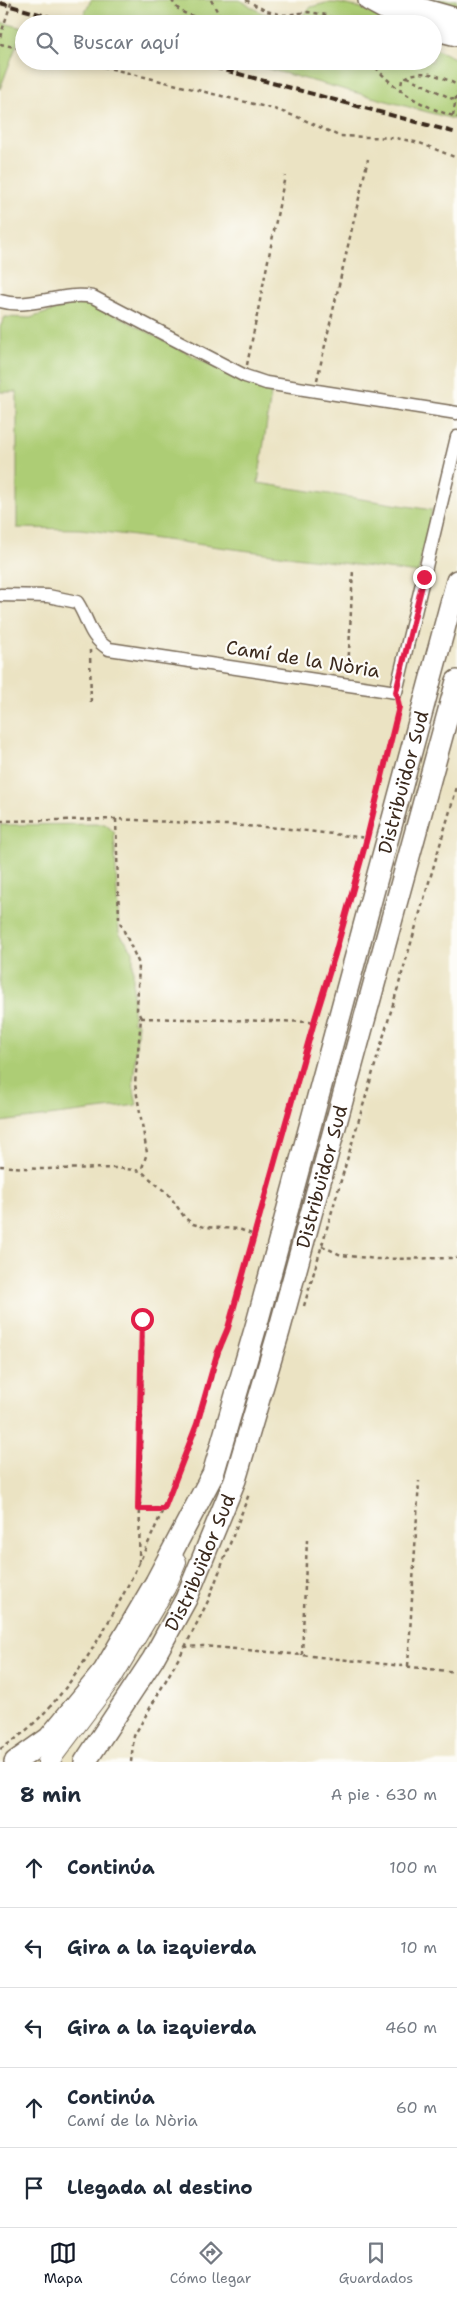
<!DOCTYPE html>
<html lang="es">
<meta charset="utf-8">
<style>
:root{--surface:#fff;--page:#f2f2f3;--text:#1f2937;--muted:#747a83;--line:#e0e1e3;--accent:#111827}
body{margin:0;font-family:"Shantell Sans",sans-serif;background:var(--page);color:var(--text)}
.stop{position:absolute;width:15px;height:15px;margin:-11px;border:4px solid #e11d48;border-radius:50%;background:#fff}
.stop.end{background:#e11d48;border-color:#fff;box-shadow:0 1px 5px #0008}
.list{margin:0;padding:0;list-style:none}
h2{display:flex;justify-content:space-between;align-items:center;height:65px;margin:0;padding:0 20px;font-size:21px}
h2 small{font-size:16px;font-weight:400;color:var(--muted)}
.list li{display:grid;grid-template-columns:32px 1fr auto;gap:15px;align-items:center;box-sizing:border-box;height:80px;padding:0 20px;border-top:1px solid var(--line)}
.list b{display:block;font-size:19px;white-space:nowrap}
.list p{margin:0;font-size:16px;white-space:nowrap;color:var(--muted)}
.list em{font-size:16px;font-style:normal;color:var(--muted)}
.icon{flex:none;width:28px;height:28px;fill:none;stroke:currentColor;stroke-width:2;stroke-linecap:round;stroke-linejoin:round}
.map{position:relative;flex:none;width:457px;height:1762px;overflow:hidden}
.search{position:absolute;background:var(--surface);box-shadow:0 2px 8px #0003;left:15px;right:15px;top:15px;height:55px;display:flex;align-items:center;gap:12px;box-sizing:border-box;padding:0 18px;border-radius:28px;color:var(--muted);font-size:19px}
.sheet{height:465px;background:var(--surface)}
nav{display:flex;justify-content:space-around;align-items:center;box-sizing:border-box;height:70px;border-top:1px solid var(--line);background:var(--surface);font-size:14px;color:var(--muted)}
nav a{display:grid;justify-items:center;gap:2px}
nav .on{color:var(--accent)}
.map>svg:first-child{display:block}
.green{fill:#adcd75;stroke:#747c4a}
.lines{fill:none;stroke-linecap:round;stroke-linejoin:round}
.minor-casing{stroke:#796b58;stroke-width:15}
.primary-casing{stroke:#796b58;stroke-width:22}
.trunk-casing{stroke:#796b58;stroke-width:24}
.path{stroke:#796b58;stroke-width:2.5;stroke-dasharray:4 4;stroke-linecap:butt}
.minor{stroke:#fff;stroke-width:12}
.primary{stroke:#fff;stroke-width:20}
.trunk{stroke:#fff;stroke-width:21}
.rail{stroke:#3b2a1e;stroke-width:4;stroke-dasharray:8 4;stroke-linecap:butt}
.path-bridge{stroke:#796b58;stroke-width:2.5;stroke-dasharray:4 4;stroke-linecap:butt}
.route{stroke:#e11d48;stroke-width:6}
.labels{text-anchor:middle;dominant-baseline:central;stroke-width:4.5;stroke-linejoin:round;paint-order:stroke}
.street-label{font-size:19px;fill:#3b2a1e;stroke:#fdfcf7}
</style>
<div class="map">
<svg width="457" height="1762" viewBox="0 0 457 1762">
<rect width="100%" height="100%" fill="#fdfcf7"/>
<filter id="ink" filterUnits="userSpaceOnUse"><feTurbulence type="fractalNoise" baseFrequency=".02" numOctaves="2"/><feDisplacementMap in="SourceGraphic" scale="10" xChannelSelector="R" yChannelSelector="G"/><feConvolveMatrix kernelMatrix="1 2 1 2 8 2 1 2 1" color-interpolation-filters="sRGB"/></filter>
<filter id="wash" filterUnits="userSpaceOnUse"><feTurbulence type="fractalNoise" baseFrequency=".0096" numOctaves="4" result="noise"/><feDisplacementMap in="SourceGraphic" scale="20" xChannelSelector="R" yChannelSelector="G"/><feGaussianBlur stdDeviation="1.12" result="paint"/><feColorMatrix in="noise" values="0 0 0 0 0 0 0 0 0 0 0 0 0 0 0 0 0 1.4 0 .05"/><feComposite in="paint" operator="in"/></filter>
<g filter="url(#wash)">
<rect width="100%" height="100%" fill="#ebe3c3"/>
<g class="green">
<path d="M91 0H240L262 13 287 18 302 16 311 7 326 3H337L361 8 391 24H100L82 19Z"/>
<path d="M420 0H457V11Z"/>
<path d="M0 22 23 28 0 89Z"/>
<path d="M433 48 457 59V120L239 61H433Z"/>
<path d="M74 304 89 305 108 311 237 379 272 387 258 483 432 510 418 573 81 529 17 528V392H0V327L5 317 30 318Z"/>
<path d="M105 824 114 832 119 933 133 951V1023H138L133 1084 137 1105 0 1122V825Z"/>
</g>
</g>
<g filter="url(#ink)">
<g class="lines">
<defs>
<g id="minor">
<path d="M0 301C32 310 61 291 93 297L245 376 266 383 457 413"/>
<path d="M0 595 48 596 77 602C90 622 88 636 109 649L396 692 457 437"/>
</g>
<path id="primary" d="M48 1762 112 1677 165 1588 176 1562"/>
<g id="trunk">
<path d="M369 0 413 24"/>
<path d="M399 0 418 8 457 19"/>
<path d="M433 29 457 35"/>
<path id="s1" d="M15 1762 49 1738 104 1671 156 1582 213 1474 257 1323 457 581"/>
<path id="s2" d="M85 1762 153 1659 186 1599 235 1480 279 1331 457 681"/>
</g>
</defs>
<use href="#minor" class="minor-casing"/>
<use href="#primary" class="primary-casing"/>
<use href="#trunk" class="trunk-casing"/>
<g class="path">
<path d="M172 0C181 22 214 17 233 24"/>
<path d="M211 0 222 20"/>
<path d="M246 0 266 11 284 15 308 12 327 15 344 24"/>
<path d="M0 44 24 49"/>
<path d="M80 61 274 109 300 118 339 136 396 138 420 143 457 158"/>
<path d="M371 61C391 89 424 108 457 117"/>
<path d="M407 77 457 101"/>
<path d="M400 92 402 80C419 67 439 75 457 85"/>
<path d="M453 116 457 92"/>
<path d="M247 365 285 176"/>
<path d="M317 380 368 159"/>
<path d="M90 650 91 706"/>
<path d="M348 672 353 569"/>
<path d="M116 819 119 920 139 964 137 1010 141 1018 135 1084 147 1153 141 1171"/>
<path d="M0 821 116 819 281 828 367 838"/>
<path d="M141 1018 314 1022"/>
<path d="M0 1166 38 1169 118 1168 141 1171 169 1195 185 1218 193 1224 205 1227 239 1229 254 1235"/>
<path d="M322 1246 341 1255 376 1259 457 1258"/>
<path d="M304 1306 457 787"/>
<path d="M138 1509H164"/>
<path d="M139 1563 143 1319"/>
<path d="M185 1647 208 1601 249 1494"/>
<path d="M302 1655 307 1540"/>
<path d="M408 1666 419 1481"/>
<path d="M0 1749C89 1699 161 1520 196 1426 208 1394 215 1360 228 1329L314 1022 335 954 367 838 399 707 398 702"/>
<path d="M131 1762 134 1736 185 1647 203 1646 302 1655 457 1672"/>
</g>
<use href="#minor" class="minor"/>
<use href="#primary" class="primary"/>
<use href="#trunk" class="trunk"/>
<g class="rail">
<path d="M0 3 75 24"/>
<path d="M191 61 457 133"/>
</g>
<path class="path-bridge" d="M0 37 12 0"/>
</g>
</g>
<g class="lines" filter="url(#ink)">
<path class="route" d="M142 1319 138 1509H164L197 1424 217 1354 228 1328 314 1022 335 954 367 838 399 707 396 692 424 577"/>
</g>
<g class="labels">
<g class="street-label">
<text transform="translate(303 659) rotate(9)">Camí de la Nòria</text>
<text stroke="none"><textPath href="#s1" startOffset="1071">Distribuïdor Sud</textPath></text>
<text stroke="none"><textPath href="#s2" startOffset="636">Distribuïdor Sud</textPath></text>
<text stroke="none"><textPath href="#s2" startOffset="231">Distribuïdor Sud</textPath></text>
</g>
</g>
</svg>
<div class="stop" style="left:142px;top:1319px"></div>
<div class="stop end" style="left:424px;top:577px"></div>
<div class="search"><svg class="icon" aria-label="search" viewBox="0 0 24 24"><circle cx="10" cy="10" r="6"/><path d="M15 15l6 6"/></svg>Buscar aquí</div>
</div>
<section class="sheet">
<h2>8 min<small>A pie · 630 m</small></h2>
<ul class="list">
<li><svg class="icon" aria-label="ahead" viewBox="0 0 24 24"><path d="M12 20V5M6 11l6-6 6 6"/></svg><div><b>Continúa</b></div><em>100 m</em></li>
<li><svg class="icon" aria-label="left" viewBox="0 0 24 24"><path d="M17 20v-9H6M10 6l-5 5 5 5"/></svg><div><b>Gira a la izquierda</b></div><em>10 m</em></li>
<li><svg class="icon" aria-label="left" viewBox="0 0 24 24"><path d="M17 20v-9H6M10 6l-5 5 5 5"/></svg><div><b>Gira a la izquierda</b></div><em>460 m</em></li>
<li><svg class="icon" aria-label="ahead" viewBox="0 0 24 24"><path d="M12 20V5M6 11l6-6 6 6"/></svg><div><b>Continúa</b><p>Camí de la Nòria</p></div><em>60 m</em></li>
<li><svg class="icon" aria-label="arrive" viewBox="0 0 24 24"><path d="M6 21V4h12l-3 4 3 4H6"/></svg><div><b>Llegada al destino</b></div></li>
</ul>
</section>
<nav>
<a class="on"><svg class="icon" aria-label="map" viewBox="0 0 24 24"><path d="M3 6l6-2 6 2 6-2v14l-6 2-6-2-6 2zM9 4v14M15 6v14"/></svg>Mapa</a>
<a><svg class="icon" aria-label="directions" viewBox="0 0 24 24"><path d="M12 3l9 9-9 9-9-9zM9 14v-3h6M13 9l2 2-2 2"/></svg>Cómo llegar</a>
<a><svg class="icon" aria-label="saved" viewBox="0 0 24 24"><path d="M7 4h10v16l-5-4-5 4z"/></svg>Guardados</a>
</nav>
